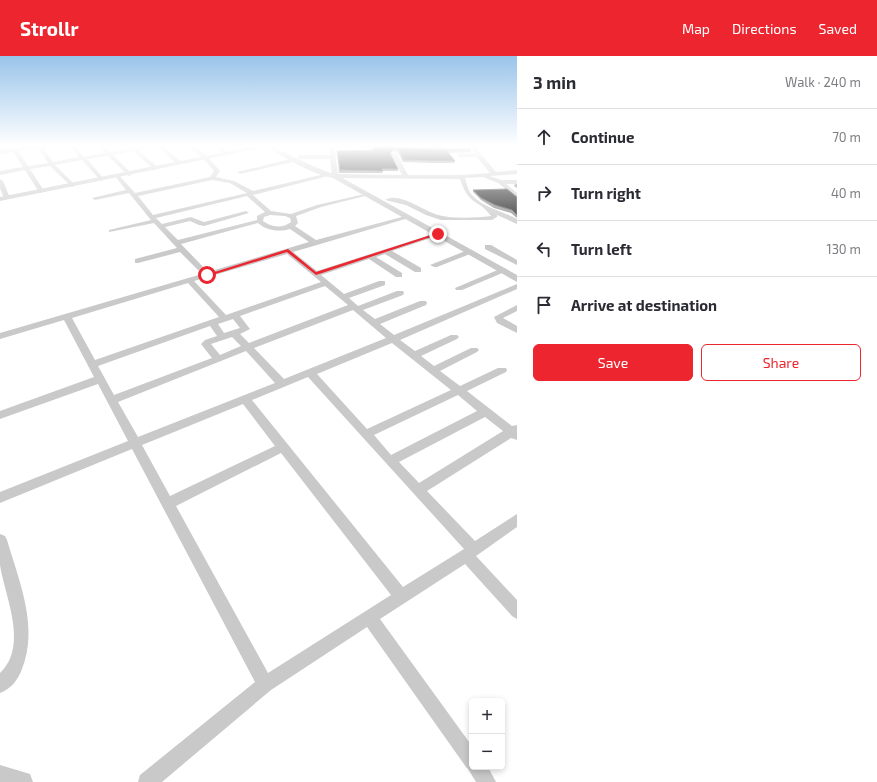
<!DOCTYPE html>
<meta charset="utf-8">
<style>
:root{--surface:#fff;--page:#f2f2f3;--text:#2b2b33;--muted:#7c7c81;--line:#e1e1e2;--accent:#ec252f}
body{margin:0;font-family:"Exo 2",sans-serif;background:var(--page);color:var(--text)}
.controls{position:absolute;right:12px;bottom:12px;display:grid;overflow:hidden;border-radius:6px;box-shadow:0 2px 6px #0003}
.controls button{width:36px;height:36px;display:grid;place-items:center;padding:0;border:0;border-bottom:1px solid var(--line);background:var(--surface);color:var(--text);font:20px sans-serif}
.stop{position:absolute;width:12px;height:12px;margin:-9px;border:3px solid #ec252f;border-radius:50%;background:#fff}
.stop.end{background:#ec252f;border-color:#fff;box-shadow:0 1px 4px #0008}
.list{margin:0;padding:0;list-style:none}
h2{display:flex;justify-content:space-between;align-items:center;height:52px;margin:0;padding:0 16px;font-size:17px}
h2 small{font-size:13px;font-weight:400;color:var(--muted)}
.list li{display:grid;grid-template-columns:26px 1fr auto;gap:12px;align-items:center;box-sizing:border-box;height:56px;padding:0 16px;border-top:1px solid var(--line)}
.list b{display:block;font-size:15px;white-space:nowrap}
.list em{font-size:13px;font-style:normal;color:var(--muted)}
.actions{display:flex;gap:8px;padding:12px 16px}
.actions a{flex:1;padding:9px 0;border:1px solid var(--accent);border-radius:6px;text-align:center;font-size:14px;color:var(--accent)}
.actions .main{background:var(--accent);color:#fff}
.icon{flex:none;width:22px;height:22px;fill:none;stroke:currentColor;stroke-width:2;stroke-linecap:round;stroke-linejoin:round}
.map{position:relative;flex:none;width:517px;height:726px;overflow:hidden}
header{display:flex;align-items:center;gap:24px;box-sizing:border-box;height:56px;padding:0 20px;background:var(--accent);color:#fff}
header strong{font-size:19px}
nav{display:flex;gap:22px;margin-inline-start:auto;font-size:14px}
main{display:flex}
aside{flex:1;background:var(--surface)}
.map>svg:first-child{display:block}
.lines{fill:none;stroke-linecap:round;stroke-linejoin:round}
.minor{fill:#c9c9c9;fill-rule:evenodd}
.tertiary{fill:#c9c9c9;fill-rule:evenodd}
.wall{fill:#898989}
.building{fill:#131313;stroke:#5a5a5a}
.route{fill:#ec252f}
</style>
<header>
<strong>Strollr</strong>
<nav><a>Map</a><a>Directions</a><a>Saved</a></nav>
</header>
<main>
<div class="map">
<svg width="517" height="726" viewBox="0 0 517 726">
<rect width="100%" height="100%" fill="#fff"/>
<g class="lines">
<g class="minor">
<path d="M39 89H48L43 91 53 106 79 101 69 89H73L84 101 105 97 98 89H102L110 96 130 93 127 90 130 89 135 92 162 89 182 107 177 108 158 91 138 94 157 111 158 112 155 114 133 95 113 99 131 117V119L129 120 108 100 87 103 104 123 101 125 82 104 55 109 74 128V130L72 131 50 110 30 113 44 135 41 137 39 136 25 114 0 119V115L23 111 13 96 0 98V94ZM38 92 48 107 28 110 18 95Z"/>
<path d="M185 89C198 87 212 106 220 115L216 121 234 125 253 135 329 117 332 119 253 139 271 155 291 158 317 149 369 137V139L321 151 296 160 298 167 295 170 316 184 409 159 412 161 293 196 317 215 436 177H440V179L392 195 421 212V216H415L385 198 376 201 402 217V221H396L369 203 321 219 344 238 379 225H385V229L349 242 358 250 397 235H403L404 237 403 239 363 254 375 263 420 245H426L427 247 426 249 380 268 394 279 517 228V233L400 284 415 295 451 279H457L459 281 457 283 421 300 434 310 471 292H477L479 294 477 296 440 315 460 330 498 312H506L507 314 506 316 467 335 512 370 517 369V384L511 382 427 435 475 485 517 458V471L476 500 517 544V563L512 560 465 508 380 563 472 690V711H488L496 726H476L468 713 466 711 367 571 271 634 162 726H138L140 719 255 626 132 393 0 447V436L128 385 98 328 0 363V355L94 321 64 264 0 283V277L202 218 180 196 138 207H135V203L177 192 154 167 109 176V174L151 164 129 137 95 144 92 142 126 134 115 120 118 118 135 137 210 121 214 115 203 102ZM212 124 230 127 247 137 153 159 138 140ZM247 140 265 156 257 160V164L178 184 165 171 190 165 199 169 204 170 249 157 246 155 204 166 191 161 162 168 156 162ZM270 159 285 160 290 162 291 166C282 173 271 171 263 165L264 161ZM258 167C267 175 279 176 290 173L309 186 208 216 181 188ZM287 198 321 226 226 259 194 225ZM188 227 219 261 95 304 72 262ZM325 230 348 249 249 287 240 278 250 273 240 260ZM353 254 386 282 284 323 254 292ZM233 263 240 272 224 277 218 268ZM210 270 217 280 205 284 201 288 212 302 114 339 98 310ZM232 281 241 290 220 299 211 288ZM392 287 451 334 367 373 317 318ZM246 295 275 327 138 381 118 346ZM308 321 464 493 403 531 252 344ZM458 339 477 355 391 399 374 379ZM243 348 275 390 170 440 142 389ZM485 361 503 375 419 427 399 406ZM281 397 391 539 268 617 176 450Z"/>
<path d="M212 89H218L230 97 225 98Z"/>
<path d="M243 89H249L255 92 250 93Z"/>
<path d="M273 89 475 91 496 116 517 114V118L490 120 501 124H517V128H506L517 137V142L498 127 483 121 465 122C467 128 468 135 473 140 484 152 503 155 517 163V168L497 159V161L492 164H441L426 159 406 149 385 144C398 135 424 155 438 159 453 163 475 162 491 160 478 142 469 151 460 123L335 122 332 120 330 103H300L297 101 300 99H330L329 91H276ZM334 91 473 94 475 97H460L457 99 460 101H477L490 117 462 119H408L397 98 394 96 391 98 402 119 338 118Z"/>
<path d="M295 102 297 103V105L240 118 237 116Z"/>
<path d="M0 123 3 125 10 142 9 143 4 142 0 132Z"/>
<path d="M485 189H491L517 204V209L485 193Z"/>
<path d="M468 194H471L475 196 437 211H434L430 209Z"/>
<path d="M500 213H506L507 215 462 234H456L455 232Z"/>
<path d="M517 249V255L503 262 517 270V277L497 267 494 261Z"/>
<path d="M0 478 5 480 7 484C19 525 39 571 22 613 18 624 11 633 0 637V617C29 590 5 541 0 509 0 499 0 488 0 478Z"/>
</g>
<g class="tertiary">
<path d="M260 89C274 89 283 96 296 102 309 108 323 115 337 119L517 219V226L333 122C311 118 286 102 266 91L0 145V141Z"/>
<path d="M0 709 30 718 33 726H0Z"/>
</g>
</g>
<g class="wall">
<path d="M373 91 471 94V96L448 97 455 105 454 107H431L403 106 398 97 393 95 391 98 398 113V115H383L382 117H339L337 95 373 94Z"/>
<path d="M515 128H517V132L514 130Z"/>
<path d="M473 134 517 141V162L511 157 494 152 481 144 473 136Z"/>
</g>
<g class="building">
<path d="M373 91 471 94 447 95 455 105H432L403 104 399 95 394 93 390 97 398 113H382L383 115 340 114 337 95 373 94Z"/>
<path d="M507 133 517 141V159L512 154 495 149 481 142 473 134Z"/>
</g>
<linearGradient id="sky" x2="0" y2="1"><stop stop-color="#99c4ea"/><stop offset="0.47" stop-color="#fff"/><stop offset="1" stop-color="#fff" stop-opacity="0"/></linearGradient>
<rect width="517" height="190" fill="url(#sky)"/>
<path class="route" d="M437 177 440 178 316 219 287 196 209 220 205 219 288 193 316 216Z"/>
</svg>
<div class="controls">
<button>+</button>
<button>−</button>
</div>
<div class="stop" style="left:207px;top:219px"></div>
<div class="stop end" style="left:438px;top:178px"></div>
</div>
<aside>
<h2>3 min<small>Walk · 240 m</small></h2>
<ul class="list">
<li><svg class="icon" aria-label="ahead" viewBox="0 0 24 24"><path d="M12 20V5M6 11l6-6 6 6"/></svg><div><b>Continue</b></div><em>70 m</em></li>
<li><svg class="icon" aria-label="right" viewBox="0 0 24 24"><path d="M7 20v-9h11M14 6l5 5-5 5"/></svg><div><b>Turn right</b></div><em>40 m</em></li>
<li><svg class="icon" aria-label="left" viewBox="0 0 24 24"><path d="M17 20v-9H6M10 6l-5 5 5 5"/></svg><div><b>Turn left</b></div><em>130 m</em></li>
<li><svg class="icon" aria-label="arrive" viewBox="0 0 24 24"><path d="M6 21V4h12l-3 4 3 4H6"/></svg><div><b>Arrive at destination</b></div></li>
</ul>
<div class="actions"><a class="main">Save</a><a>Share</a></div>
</aside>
</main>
